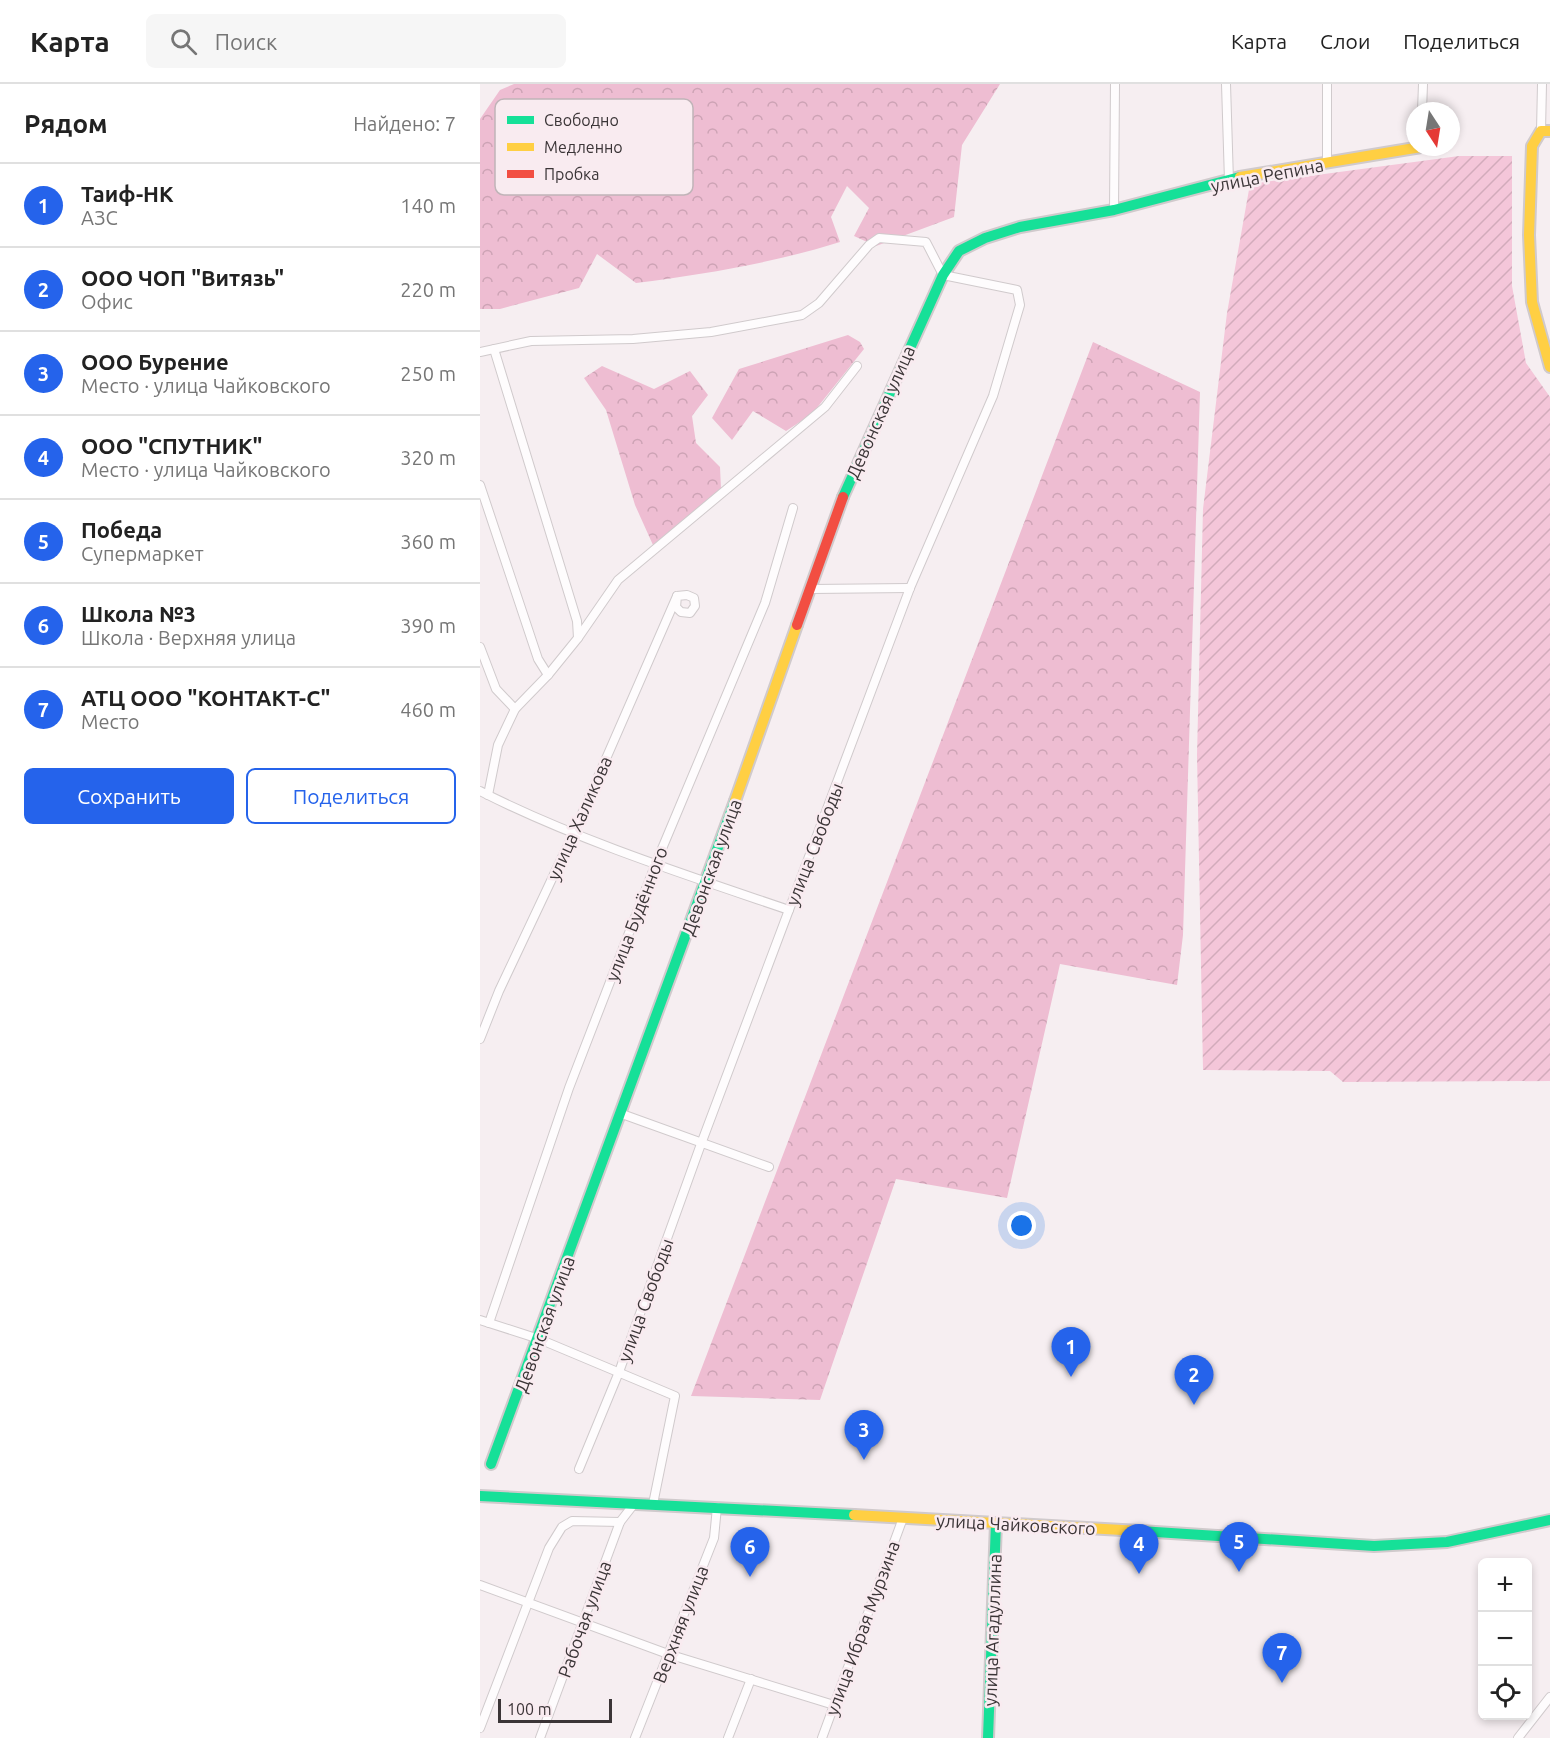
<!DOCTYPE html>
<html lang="ru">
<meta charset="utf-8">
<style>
:root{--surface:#fff;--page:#f6f6f6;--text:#222;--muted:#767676;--line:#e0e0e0;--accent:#2563eb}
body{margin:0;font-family:Ubuntu,sans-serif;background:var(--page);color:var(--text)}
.controls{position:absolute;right:18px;bottom:18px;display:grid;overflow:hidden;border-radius:9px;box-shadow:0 3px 9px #0003}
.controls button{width:54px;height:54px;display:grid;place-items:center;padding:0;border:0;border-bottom:2px solid var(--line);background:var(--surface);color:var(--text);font:30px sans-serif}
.compass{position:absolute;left:926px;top:18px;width:54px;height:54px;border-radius:50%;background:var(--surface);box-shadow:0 3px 9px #0003;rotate:168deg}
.scale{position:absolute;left:18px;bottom:15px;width:114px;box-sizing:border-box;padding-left:6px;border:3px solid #3b3537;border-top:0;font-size:16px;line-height:21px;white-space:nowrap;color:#3b3537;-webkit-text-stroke:4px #f9ebf0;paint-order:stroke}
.you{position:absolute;left:542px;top:1142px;width:21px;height:21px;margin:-15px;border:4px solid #fff;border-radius:50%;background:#1a73e8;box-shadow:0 0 0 9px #1a73e833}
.badge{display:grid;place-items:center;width:39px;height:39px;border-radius:50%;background:var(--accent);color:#fff;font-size:20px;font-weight:700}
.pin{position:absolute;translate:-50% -50px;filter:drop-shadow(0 2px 3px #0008)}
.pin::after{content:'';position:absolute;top:32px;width:21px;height:18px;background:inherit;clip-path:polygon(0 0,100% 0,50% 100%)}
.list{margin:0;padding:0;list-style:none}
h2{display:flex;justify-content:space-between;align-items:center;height:78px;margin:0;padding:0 24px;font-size:26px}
h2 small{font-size:20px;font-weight:400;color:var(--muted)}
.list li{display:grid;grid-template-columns:39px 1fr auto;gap:18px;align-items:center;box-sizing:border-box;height:84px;padding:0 24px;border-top:2px solid var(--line)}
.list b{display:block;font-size:22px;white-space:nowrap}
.list p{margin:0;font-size:20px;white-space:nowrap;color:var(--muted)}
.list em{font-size:20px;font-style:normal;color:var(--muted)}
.actions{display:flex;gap:12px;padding:18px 24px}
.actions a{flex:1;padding:14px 0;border:2px solid var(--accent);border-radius:9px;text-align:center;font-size:21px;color:var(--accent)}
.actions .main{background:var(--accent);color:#fff}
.icon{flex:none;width:33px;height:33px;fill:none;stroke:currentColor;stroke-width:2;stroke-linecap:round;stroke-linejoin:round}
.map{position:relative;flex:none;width:1070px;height:1654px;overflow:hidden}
header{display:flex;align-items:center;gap:36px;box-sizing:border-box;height:84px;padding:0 30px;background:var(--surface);border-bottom:2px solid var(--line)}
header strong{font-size:28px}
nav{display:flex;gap:33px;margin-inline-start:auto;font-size:21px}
.search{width:420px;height:54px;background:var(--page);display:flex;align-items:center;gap:15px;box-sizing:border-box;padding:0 21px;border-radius:9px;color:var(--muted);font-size:22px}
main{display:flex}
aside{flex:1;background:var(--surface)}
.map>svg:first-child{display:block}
.forest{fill:url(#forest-crowns)}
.garden{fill:url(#garden-furrows)}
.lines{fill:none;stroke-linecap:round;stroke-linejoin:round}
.street-casing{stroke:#d0cacc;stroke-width:10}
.fast-casing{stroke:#d0cacc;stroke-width:14}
.slow-casing{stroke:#d0cacc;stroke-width:14}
.jam-casing{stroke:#d0cacc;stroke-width:14}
.street{stroke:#fefcfd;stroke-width:8}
.fast{stroke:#16e098;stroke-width:10}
.slow{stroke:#ffcf43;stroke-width:10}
.jam{stroke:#f24e42;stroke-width:10}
.labels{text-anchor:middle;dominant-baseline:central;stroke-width:5;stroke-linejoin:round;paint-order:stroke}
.street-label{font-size:18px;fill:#3b3537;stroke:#f9ebf0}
.key{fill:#f9ebf0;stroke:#c0b4b8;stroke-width:1.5}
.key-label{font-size:16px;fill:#3b3537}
</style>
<header>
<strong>Карта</strong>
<div class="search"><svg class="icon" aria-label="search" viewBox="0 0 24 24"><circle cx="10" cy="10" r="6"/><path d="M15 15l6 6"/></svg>Поиск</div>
<nav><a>Карта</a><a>Слои</a><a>Поделиться</a></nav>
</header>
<main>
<aside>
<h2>Рядом<small>Найдено: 7</small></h2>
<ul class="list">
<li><span class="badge">1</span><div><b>Таиф-НК</b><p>АЗС</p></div><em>140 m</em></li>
<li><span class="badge">2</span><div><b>ООО ЧОП &quot;Витязь&quot;</b><p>Офис</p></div><em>220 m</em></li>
<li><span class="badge">3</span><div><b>ООО Бурение</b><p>Место · улица Чайковского</p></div><em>250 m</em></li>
<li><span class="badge">4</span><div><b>ООО &quot;СПУТНИК&quot;</b><p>Место · улица Чайковского</p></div><em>320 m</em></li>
<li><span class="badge">5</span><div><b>Победа</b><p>Супермаркет</p></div><em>360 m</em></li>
<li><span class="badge">6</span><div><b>Школа №3</b><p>Школа · Верхняя улица</p></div><em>390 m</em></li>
<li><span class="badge">7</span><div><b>АТЦ ООО &quot;КОНТАКТ-С&quot;</b><p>Место</p></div><em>460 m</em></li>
</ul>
<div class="actions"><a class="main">Сохранить</a><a>Поделиться</a></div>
</aside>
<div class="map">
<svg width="1070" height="1654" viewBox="0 0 1070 1654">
<defs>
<pattern id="forest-crowns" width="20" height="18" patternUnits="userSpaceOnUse" patternTransform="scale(1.5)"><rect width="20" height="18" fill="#eebdd2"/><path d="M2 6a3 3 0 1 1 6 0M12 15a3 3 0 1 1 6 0" fill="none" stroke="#cda3b5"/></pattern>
<pattern id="garden-furrows" width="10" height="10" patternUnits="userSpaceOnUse" patternTransform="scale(1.5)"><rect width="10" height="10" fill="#f4c6d9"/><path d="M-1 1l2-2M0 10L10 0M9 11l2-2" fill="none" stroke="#d2abbb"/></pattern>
</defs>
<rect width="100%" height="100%" fill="#f6eef1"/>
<g class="forest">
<path d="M34 0H520L482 61 474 133 396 162 374 152 389 124 367 102 351 133 360 158C293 179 226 190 156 199L117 170 99 204 20 225H0V35L20 6Z"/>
<path d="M368 251 380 258 384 265 332 330 306 347 273 327 252 356 232 334 259 285Z"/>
<path d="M613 258 720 308 703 851 697 901 580 880 527 1114 416 1095 340 1316 211 1312Z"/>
<path d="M122 282 174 305 210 287 228 311 212 332 216 359 240 383 241 405 173 461 155 421 126 326 104 294Z"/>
</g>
<path class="garden" d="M979 72H1032V202L1046 279 1070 313V997L863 998 850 987 723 986 717 671 723 425 747 229 770 100Z"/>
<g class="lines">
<defs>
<g id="street">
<path d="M746 0 749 97"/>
<path d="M942 27 943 0"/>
<path d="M1061 47 1062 0"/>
<path d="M847 78V0"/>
<path d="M634 126 635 0"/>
<path d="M0 268 51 257 153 255 231 248 322 231 339 219 389 161 399 154 446 158 463 191 537 206 540 221 513 312 430 504 221 1060 139 1288 99 1385"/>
<path d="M0 401 58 575 68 591"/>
<path d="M331 505 430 504"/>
<path d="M207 511 214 514 215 522 210 529 201 528 196 523 197 512Z"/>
<path d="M98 554 138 496 345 323 377 282"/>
<path d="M0 563 16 605 35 625"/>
<path d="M0 707C94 755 209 792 309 826"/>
<path d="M8 711 18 661 35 625 68 591 98 554 97 537 14 265"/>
<path d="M0 955 19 907 94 748 197 512"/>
<path d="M142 1030 289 1083"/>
<path d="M0 1236 59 1255 195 1312 173 1420"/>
<path d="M9 1239 89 1004 176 779 285 519 313 424"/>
<path d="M0 1501 188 1570 354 1621"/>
<path d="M0 1644 69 1464 82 1443 92 1437 140 1438"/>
<path d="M60 1654 140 1438 154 1420"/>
<path d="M155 1654 234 1454 237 1423"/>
<path d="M248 1654 271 1595"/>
<path d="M342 1654 423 1434"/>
<path d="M1038 1654 1070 1613"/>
</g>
<g id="fast">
<path d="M363 413 463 191 479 167 505 154 540 143 634 126 760 93"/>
<path d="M11 1380 255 717"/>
<path d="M0 1412 374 1431"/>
<path d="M660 1447 894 1462 967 1458 1070 1436"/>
<path d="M508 1654 516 1439"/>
</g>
<g id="slow">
<path d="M1070 47H1061L1052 62 1049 151 1052 218 1070 283"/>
<path d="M760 93 941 63"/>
<path d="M255 717 317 541"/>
<path d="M374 1431 660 1447"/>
</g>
<path id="jam" d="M317 541 363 413"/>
</defs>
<use href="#street" class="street-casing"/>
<use href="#fast" class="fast-casing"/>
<use href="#slow" class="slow-casing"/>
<use href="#jam" class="jam-casing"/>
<use href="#street" class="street"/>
<use href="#fast" class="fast"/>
<use href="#slow" class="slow"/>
<use href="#jam" class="jam"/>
</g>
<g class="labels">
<g class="street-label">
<text transform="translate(787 91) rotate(-11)">улица Репина</text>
<text transform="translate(400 328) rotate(-66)">Девонская улица</text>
<text transform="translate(99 734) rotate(-66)">улица Халикова</text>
<text transform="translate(334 760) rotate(-69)">улица Свободы</text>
<text transform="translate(231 783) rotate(-70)">Девонская улица</text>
<text transform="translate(156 830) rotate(-69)">улица Будённого</text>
<text transform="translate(165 1216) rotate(-70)">улица Свободы</text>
<text transform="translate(64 1240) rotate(-70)">Девонская улица</text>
<text transform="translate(536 1440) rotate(3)">улица Чайковского</text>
<text transform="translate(104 1535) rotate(-70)">Рабочая улица</text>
<text transform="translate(200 1540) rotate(-69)">Верхняя улица</text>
<text transform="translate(382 1544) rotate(-70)">улица Ибрая Мурзина</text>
<text transform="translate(512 1546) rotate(-88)">улица Агадуллина</text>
</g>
</g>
<rect x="15" y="15" width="198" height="96" rx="9" class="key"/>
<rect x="27" y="32" width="27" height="8" fill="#16e098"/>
<rect x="27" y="59" width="27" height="8" fill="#ffcf43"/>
<rect x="27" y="86" width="27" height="8" fill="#f24e42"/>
<g class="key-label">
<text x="64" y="42">Свободно</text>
<text x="64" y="69">Медленно</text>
<text x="64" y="96">Пробка</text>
</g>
</svg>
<div class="controls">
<button>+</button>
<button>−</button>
<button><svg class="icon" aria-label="locate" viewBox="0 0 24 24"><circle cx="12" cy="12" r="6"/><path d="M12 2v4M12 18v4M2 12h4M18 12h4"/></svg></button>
</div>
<svg class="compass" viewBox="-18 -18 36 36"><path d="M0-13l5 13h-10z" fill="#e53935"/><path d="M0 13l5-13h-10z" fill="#767676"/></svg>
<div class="scale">100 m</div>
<div class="you"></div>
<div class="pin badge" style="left:591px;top:1293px">1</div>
<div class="pin badge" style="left:714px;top:1321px">2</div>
<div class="pin badge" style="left:384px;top:1376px">3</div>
<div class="pin badge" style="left:659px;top:1490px">4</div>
<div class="pin badge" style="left:759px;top:1488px">5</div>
<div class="pin badge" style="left:270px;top:1493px">6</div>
<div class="pin badge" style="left:802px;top:1599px">7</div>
</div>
</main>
